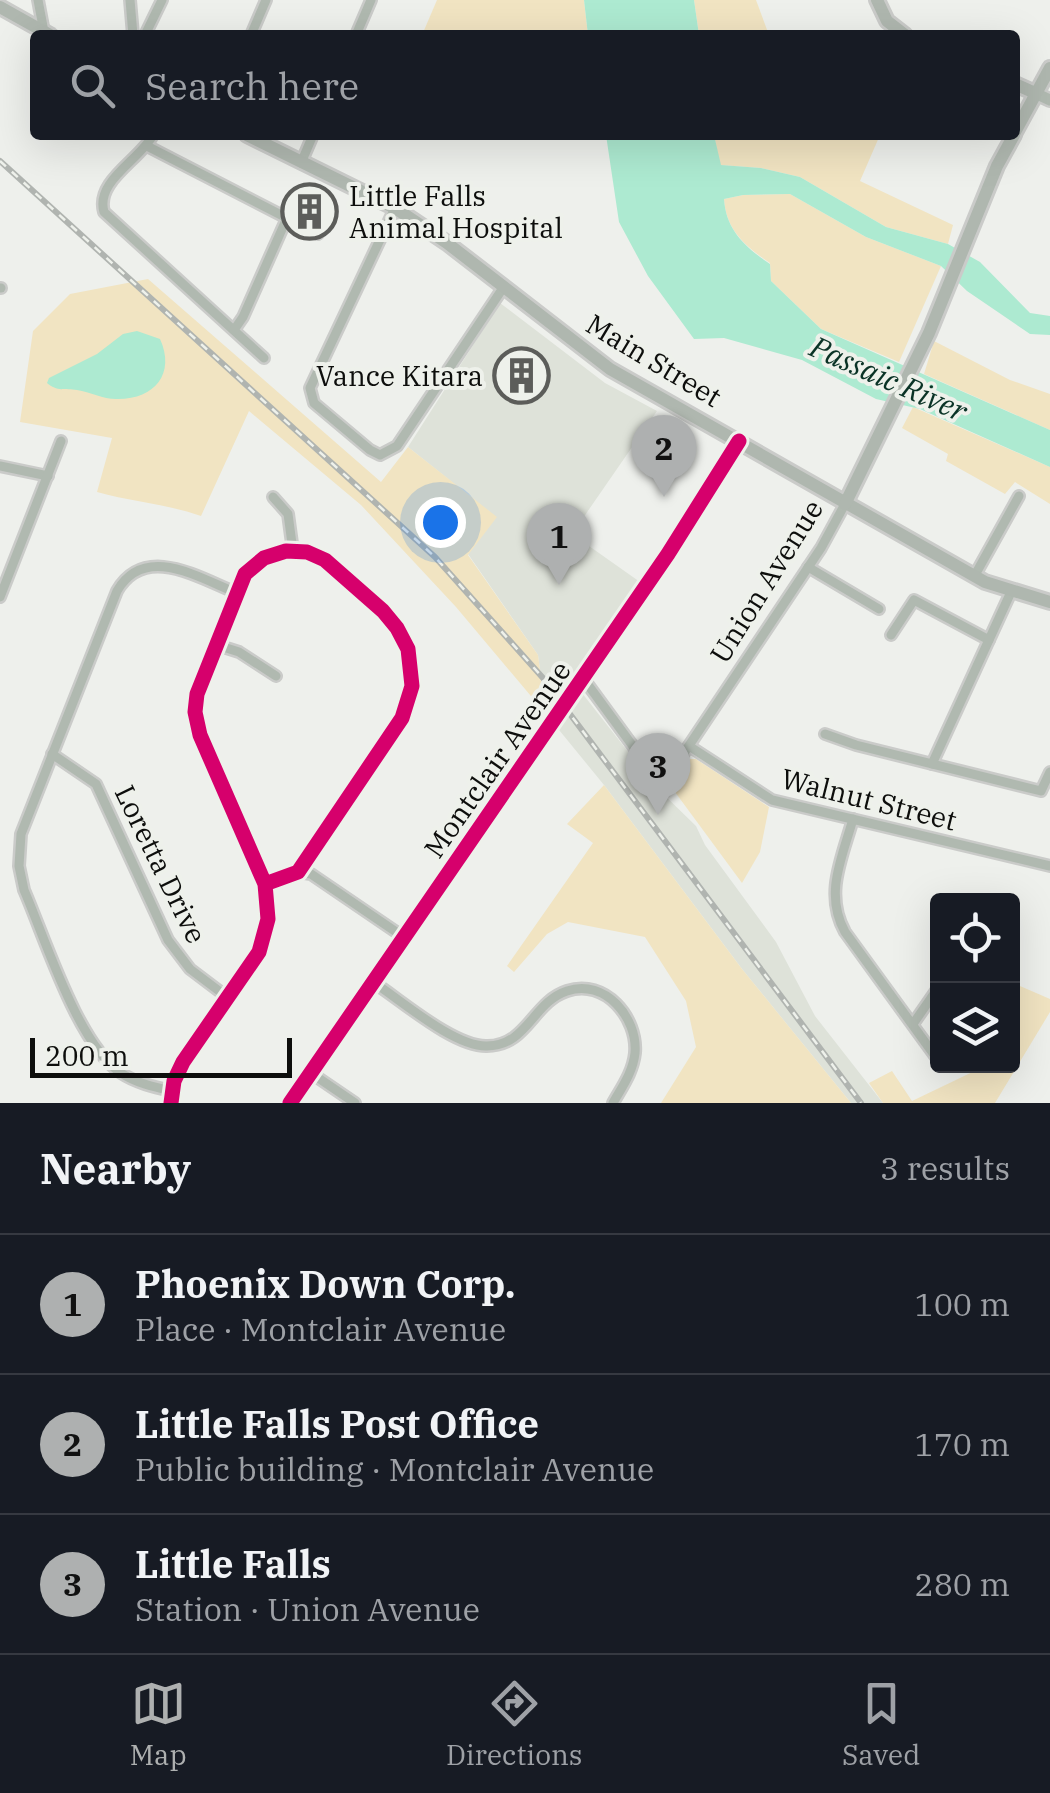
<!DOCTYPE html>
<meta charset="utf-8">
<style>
:root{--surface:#171b24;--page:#20242c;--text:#f1f3f6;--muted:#9ea1a6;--line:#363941;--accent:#aeb0b0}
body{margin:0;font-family:"IBM Plex Serif",serif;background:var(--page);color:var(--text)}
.controls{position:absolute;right:30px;bottom:30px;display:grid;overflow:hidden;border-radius:10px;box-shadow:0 10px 40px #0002}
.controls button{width:90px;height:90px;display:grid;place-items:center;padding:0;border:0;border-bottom:2px solid var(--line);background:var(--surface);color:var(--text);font:50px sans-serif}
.scale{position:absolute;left:30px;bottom:25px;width:262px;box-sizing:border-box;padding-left:10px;border:5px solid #0d0e0c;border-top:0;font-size:28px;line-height:35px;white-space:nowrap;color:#0d0e0c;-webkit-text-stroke:8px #eef1eb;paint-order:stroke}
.you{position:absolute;left:440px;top:522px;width:35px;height:35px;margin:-25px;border:8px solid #fff;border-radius:50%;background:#1a73e8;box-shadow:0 0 0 15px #1a73e833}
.badge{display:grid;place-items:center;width:65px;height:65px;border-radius:50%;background:var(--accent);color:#111;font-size:32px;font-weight:700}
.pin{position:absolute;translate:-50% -82px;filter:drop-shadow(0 2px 5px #0008)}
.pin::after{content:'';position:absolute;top:52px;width:35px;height:30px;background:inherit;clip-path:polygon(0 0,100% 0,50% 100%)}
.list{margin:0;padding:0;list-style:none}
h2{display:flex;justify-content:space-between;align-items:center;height:130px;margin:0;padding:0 40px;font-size:42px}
h2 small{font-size:32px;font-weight:400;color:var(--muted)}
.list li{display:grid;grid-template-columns:65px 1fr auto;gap:30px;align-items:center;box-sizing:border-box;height:140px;padding:0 40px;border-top:2px solid var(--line)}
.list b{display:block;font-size:38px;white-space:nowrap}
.list p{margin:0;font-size:32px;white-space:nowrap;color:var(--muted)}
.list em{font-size:32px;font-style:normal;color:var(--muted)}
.icon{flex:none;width:55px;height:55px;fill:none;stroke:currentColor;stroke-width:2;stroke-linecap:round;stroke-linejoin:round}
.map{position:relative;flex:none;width:1050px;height:1103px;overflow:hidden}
.search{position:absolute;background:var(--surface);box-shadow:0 10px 40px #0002;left:30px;right:30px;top:30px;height:110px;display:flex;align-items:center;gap:25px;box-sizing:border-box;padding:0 35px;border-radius:10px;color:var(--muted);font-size:38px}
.sheet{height:550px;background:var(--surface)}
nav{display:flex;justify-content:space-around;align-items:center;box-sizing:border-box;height:140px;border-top:2px solid var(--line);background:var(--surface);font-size:28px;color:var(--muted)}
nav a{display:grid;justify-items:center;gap:5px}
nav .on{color:var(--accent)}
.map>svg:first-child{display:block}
.built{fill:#dee2d9}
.green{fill:#f1e4c2}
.water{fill:#adead1}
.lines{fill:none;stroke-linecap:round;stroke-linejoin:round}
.minor-casing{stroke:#cacbc9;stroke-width:14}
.tertiary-casing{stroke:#cacbc9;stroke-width:16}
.secondary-casing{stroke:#cacbc9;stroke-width:18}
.minor{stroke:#b0b9b0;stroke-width:9}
.tertiary{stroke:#b0b9b0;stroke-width:11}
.secondary{stroke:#afb7af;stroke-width:12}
.rail-casing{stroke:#b0b4b0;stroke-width:6}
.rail{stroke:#eef1eb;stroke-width:2.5;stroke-dasharray:8;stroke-linecap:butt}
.cycleway-casing{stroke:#eef1eb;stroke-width:21}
.cycleway{stroke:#d6006c;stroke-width:15}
.labels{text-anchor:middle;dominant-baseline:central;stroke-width:8;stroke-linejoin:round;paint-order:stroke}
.poi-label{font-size:28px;fill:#0d0e0c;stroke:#eef1eb;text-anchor:start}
.street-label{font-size:28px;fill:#0d0e0c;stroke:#eef1eb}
.water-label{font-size:30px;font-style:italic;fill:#0a3326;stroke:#eef1eb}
</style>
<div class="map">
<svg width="1050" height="1103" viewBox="0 0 1050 1103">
<rect width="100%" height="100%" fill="#eef0ec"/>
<path class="built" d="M500 303 605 383 657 411 572 534 640 582 569 688 582 693 655 786 696 826 705 845 776 942 815 1016 883 1103H851L742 969 604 785 546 714 538 655 468 554 496 517 408 447Z"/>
<g class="green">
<path d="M437 0H584L588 35H422Z"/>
<path d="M694 0H756L769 35H699Z"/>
<path d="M714 135H880L860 181 953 225 948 244 886 227 800 177 761 168 720 165Z"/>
<path d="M790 194 866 237 941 266 899 362 821 329 771 281 770 263C745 246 726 230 724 199L743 195Z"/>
<path d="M148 279 381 482 408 447 497 517 468 555 538 655 546 714 456 607 361 505 249 411 201 516C167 504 132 502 97 492L112 438 20 422 33 331 70 294Z"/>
<path d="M934 341 1010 380 1050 394V430L924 374Z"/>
<path d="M913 407 1050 467V504L1015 482 1005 494 946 461 948 454 902 428Z"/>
<path d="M690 759H696L769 807 760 852 742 883 672 788Z"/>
<path d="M604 785 742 969 851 1103H661L696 1047 686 1001 645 937 568 922 547 934 514 972 507 966 593 843 567 824Z"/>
<path d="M1020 986 1050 999V1012L995 1103H883L869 1083 892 1071 912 1101 985 1066H1012L1013 1003Z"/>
</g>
<g class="water">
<path d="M584 0H694L699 35H588Z"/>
<path d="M606 135H714L721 165 761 168 800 177 886 227 948 244 980 262 1030 313 1050 316V335L1030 334 967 291 941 266 866 237 790 194 743 195 724 199C726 230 745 247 770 264L771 281 821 329 1050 430V467L920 409 876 399 802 360 724 338 694 339 648 276 619 222Z"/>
<path d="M137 331 160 339C176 374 154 400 116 399 103 399 90 392 77 390 65 388 57 392 47 383L49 378 97 354 123 334Z"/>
</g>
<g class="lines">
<defs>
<g id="minor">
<path d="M38 0 44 32"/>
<path d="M130 0 133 35"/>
<path d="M145 35 162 0"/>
<path d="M251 35 266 0"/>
<path d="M356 35 371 0"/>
<path d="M153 135C140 160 95 181 104 212L264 358"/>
<path d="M147 146 318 234"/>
<path d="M301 163 313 135"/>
<path d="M395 208 310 388 314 403 370 450 380 455 397 446 503 288"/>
<path d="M0 288H1"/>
<path d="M234 330 243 317 287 218"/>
<path d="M0 466 48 476"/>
<path d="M273 497 288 514 293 551"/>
<path d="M808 567 879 609"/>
<path d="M975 575 1019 496"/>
<path d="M0 597 61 441"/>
<path d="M891 635 914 600 989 640"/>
<path d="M217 645 239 652 276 676"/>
<path d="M583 678 657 779 666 780 821 548 845 504"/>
<path d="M825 734 856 745 1041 791 1050 772"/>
<path d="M689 746 772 800 1050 866"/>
<path d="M52 754 96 784 168 940 190 969 227 997"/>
<path d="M932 764 1011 592"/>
<path d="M853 819C842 858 824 894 845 932L938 1060"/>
<path d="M298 872 311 874 405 938"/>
<path d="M373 982C401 1000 454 1047 487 1046 527 1046 533 1002 567 991 605 978 638 1018 635 1053 633 1072 622 1087 613 1103"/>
<path d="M913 1024 938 988"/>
<path d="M311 1073 355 1103"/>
<path d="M172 1091C154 1087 136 1083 121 1073 78 1045 45 938 24 890L19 866 21 834 117 591C145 543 199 578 237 593"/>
<path d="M171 1103 174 1081 183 1062 259 952 268 919 265 884 200 735 195 712 197 694 245 574 264 558 286 551 307 552 325 560 383 611 397 628 408 649 412 686 402 718 298 872 265 884"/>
</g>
<g id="tertiary">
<path d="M1035 93 1050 100"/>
<path d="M290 1103 668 554 739 441"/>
</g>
<g id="secondary">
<path d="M877 0 887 21 905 35"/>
<path d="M0 7 50 35"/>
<path d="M1015 84 1035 93"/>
<path d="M1015 132 1050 68"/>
<path d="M247 135 395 208 447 243 610 369 985 582 1050 602"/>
<path d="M845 504 929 333 997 166 1014 135"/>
</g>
</defs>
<use href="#minor" class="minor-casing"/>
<use href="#tertiary" class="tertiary-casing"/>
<use href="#secondary" class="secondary-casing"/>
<use href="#minor" class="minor"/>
<use href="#tertiary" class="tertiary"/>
<use href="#secondary" class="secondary"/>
<defs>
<path id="rail" d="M0 161 435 557 543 678 861 1103"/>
</defs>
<use href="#rail" class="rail-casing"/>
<use href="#rail" class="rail"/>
<defs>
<g id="cycleway">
<path d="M171 1103 174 1081 183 1062 259 952 268 919 265 884 200 735 195 712 197 694 245 574 264 558 286 551 307 552 325 560 383 611 397 628 408 649 412 686 402 718 298 872 265 884"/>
<path d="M290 1103 668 554 739 441"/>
</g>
</defs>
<use href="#cycleway" class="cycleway-casing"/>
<use href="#cycleway" class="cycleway"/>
</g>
<defs>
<symbol id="building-ring" viewBox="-11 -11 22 22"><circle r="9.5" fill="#eef1eb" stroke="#5c5d5a" stroke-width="1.5"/><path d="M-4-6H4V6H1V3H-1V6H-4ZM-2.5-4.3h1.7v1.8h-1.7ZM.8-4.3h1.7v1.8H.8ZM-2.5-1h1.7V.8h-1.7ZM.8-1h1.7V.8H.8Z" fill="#5c5d5a"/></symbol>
</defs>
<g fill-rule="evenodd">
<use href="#building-ring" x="278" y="180" width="63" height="63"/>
<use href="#building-ring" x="490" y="344" width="63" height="63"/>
</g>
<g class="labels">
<g class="poi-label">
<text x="349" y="195">Little Falls<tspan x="349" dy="32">Animal Hospital</tspan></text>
<text x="483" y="375" text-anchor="end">Vance Kitara</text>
</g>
<g class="street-label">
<text transform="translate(654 360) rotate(31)">Main Street</text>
<text transform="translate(766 581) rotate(-58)">Union Avenue</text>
<text transform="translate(497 759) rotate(-55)">Montclair Avenue</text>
<text transform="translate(869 799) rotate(14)">Walnut Street</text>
<text transform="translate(161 864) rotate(64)">Loretta Drive</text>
</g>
<g class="water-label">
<text transform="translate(889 378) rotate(24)">Passaic River</text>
</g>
</g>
</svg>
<div class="controls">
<button><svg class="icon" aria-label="locate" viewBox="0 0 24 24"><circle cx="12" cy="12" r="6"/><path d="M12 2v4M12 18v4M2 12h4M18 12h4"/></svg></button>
<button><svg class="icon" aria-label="layers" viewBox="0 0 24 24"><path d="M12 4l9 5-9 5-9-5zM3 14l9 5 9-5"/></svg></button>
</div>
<div class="scale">200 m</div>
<div class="you"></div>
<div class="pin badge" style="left:559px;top:585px">1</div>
<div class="pin badge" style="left:664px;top:497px">2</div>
<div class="pin badge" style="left:658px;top:815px">3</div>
<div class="search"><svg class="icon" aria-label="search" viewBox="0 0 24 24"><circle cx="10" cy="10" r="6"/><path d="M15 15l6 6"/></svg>Search here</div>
</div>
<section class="sheet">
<h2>Nearby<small>3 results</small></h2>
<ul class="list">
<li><span class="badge">1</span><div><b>Phoenix Down Corp.</b><p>Place · Montclair Avenue</p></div><em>100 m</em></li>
<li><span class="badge">2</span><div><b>Little Falls Post Office</b><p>Public building · Montclair Avenue</p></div><em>170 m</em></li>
<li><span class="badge">3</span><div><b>Little Falls</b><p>Station · Union Avenue</p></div><em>280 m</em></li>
</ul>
</section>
<nav>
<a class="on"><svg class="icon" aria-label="map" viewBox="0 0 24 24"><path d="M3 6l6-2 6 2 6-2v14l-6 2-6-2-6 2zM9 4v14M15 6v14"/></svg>Map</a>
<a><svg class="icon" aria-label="directions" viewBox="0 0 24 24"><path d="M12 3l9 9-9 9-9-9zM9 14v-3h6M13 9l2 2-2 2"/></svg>Directions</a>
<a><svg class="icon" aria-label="saved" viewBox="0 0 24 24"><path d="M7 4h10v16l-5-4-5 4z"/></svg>Saved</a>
</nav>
